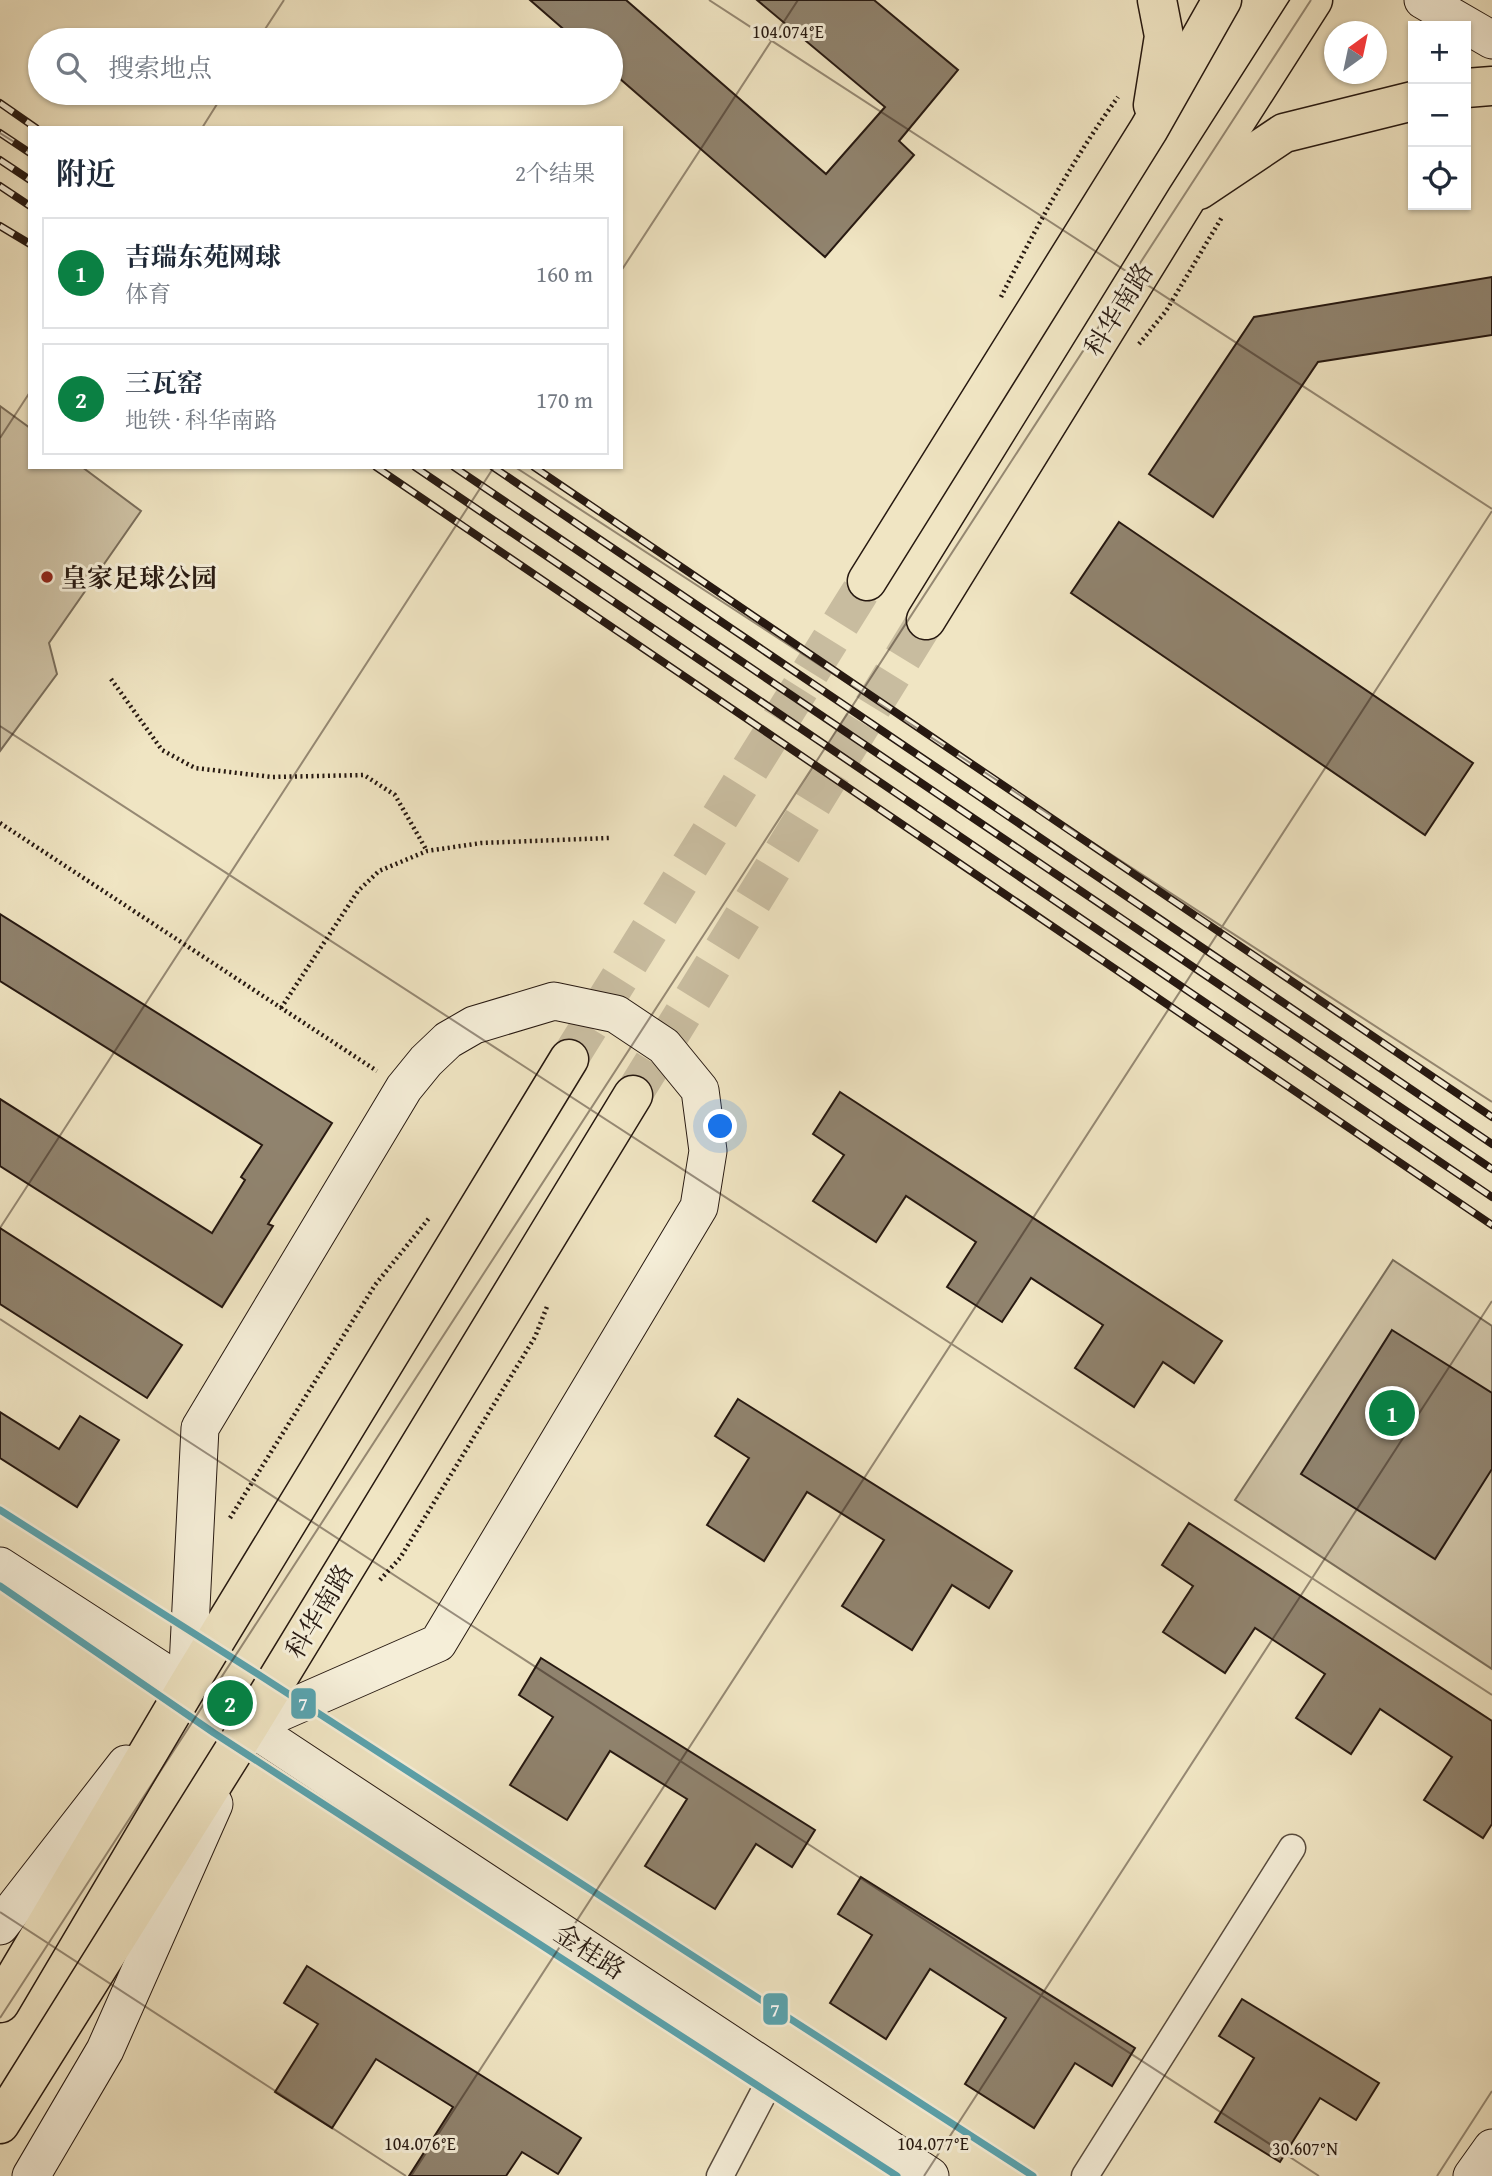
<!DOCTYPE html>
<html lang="zh">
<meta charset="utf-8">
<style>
:root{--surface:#fff;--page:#f2f2f3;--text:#1f2937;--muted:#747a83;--line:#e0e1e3;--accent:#0b8043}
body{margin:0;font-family:"Gentium Book Plus","Noto Serif SC",serif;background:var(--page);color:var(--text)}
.controls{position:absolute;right:21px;top:21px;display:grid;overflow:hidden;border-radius:0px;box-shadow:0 2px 5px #0004}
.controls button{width:63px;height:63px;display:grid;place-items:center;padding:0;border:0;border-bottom:2px solid var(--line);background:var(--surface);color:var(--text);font:35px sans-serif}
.compass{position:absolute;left:1324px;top:21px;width:63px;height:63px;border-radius:50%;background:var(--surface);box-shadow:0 2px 5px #0004;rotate:33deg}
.you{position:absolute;left:721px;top:1127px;width:24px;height:24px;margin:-18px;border:5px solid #fff;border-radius:50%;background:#1a73e8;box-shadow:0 0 0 10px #1a73e833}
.badge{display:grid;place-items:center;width:46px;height:46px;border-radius:50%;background:var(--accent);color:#fff;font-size:23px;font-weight:700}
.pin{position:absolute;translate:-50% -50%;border:4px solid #fff;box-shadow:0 2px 7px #0006}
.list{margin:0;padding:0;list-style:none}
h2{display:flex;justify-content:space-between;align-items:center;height:91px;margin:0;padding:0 28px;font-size:30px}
h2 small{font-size:23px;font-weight:400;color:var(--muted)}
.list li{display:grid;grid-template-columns:46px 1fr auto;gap:21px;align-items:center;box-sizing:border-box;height:112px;margin:0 14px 14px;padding:0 14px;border:2px solid var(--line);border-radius:0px}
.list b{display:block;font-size:26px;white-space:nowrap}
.list p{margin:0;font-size:23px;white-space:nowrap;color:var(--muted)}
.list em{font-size:23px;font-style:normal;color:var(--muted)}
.icon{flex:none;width:38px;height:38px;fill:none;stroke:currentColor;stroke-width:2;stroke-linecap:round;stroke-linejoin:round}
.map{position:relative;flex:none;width:1492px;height:2176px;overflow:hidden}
.search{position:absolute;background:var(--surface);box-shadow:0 2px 5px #0004;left:28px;top:28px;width:595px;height:77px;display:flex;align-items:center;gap:18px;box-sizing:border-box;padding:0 24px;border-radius:38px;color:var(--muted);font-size:26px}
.panel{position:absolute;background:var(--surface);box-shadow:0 2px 5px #0004;left:28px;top:126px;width:595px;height:343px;border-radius:0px}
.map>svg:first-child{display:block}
.green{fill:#cec2a5;stroke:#7a6e5b;stroke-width:2}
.building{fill:#90836e;stroke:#271911;stroke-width:2}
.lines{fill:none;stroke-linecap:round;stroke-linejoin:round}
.highway-tunnel{stroke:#c8bc9f;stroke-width:38;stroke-dasharray:38 19;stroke-linecap:butt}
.street-casing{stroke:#594c3e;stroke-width:29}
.secondary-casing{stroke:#271911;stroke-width:39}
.primary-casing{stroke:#271911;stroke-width:41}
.highway-casing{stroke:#271911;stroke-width:41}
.path{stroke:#271911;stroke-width:4.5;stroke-dasharray:2 3.5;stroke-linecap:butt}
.street{stroke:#f5eed8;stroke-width:26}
.secondary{stroke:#f5eed8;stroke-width:37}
.primary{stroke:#f0e5c3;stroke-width:38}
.highway{stroke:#f0e5c3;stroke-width:38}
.rail-casing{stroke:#271911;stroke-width:8}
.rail{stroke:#f5eed8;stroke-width:5;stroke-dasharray:16;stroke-linecap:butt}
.metro-1-casing{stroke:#f5eed8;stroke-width:12}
.metro-1{stroke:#59a3ae;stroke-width:7}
.ticks{fill:none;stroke:#271911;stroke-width:2;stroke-opacity:0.45}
.poi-dot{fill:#8f2418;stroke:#f5eed8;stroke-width:2.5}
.labels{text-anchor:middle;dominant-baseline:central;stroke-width:6;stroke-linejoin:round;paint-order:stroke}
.street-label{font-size:26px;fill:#271911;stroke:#f5eed8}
.poi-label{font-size:26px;font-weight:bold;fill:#271911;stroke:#f5eed8;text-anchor:start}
.ticks-label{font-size:18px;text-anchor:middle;fill:#271911;stroke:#f5eed8;stroke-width:6;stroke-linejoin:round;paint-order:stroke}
.line-badge{stroke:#f5eed8;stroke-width:2.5}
.badge-label{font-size:19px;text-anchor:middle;font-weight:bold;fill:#fff}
</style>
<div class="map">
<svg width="1492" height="2176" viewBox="0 0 1492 2176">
<rect width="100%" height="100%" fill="#f0e5c3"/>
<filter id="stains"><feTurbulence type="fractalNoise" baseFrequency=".00286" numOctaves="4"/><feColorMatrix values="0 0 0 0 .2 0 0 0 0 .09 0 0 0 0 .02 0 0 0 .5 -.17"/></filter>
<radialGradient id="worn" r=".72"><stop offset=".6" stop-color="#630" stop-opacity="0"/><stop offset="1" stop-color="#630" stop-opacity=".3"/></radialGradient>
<g class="green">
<path d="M0 406 30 428V467H82L141 511 49 643 57 674 0 751Z"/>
<path d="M1393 1260 1492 1326V1669L1235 1500Z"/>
</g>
<g class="building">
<path d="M530 0H626L826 174 885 107 757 0H874L958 70 899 141 914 155 825 257 611 71V40H576Z"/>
<path d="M1492 277V335L1318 362 1213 517 1149 474 1254 317Z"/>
<path d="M1119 522 1473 763 1425 835 1071 593Z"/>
<path d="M0 914 332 1123 268 1224 273 1226 222 1307 0 1166V1099L212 1233 245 1180 241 1177 262 1145 0 981Z"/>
<path d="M840 1092 1222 1341 1194 1383 1163 1362 1134 1407 1075 1368 1103 1325 1031 1278 1002 1322 947 1287 976 1242 906 1196 876 1242 813 1201 844 1155 813 1134Z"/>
<path d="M0 1228 182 1345 147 1398 0 1304Z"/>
<path d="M1392 1330 1492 1393V1469L1435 1559 1301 1474Z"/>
<path d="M738 1399 1012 1571 989 1608 952 1585 912 1650 842 1606 884 1540 807 1492 764 1561 707 1525 749 1458 715 1436Z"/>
<path d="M0 1412 59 1449 80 1416 119 1440 77 1507 0 1458Z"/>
<path d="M1189 1523 1492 1721V1824L1483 1838 1424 1800 1452 1757 1380 1709 1351 1754 1296 1718 1325 1674 1255 1628 1225 1673 1163 1632 1193 1586 1162 1565Z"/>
<path d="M541 1658 815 1830 792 1867 756 1844 715 1909 645 1866 687 1799 610 1751 567 1820 510 1785 553 1717 519 1695Z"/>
<path d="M861 1877 1135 2048 1112 2086 1075 2063 1034 2128 965 2084 1006 2018 930 1969 886 2039 830 2003 872 1935 838 1914Z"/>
<path d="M307 1966 581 2138 558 2174 522 2152 506 2176H409L453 2107 376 2059 332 2128 275 2092 318 2024 284 2003Z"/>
<path d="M1242 1999 1379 2083 1356 2120 1320 2098 1280 2162 1215 2122 1254 2058 1219 2036Z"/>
</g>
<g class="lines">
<g class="highway-tunnel">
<path d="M569 1059 867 581"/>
<path d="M633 1095 926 620"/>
</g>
<defs>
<g id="street">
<path d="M720 2176 774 2073"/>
<path d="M1085 2176 1292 1848"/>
</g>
<g id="secondary">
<path d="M1423 0 1492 40"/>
<path d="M0 1566 187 1687"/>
<path d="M182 1693 187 1687 200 1428 404 1088 426 1061 448 1040 474 1025 554 1001 616 1014 664 1046 700 1090 708 1151 699 1207 438 1643 249 1726 242 1741"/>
<path d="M249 1726 930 2176"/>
<path d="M0 1926 126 1764"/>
<path d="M31 2176 105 2050 214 1804"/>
<path d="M1472 2176 1492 2148"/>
</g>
<g id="primary">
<path d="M1466 88 1492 86"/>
<path d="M1153 105 1164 36 1157 0"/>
<path d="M1199 190 1284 133 1413 101"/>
<path d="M867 581 1149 129 1222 0"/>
<path d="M926 620 1186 199 1313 0"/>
</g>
<g id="highway">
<path d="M0 2003 187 1687 569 1059"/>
<path d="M0 2124 249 1726 633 1095"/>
</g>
</defs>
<use href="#street" class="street-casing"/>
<use href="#secondary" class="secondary-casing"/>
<use href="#primary" class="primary-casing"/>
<use href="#highway" class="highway-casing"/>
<g class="path">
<path d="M1001 297C1034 231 1074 157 1118 97"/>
<path d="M1139 344 1166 311 1222 217"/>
<path d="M111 679 162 750 195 768 272 777 364 775 395 795 427 851"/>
<path d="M0 823 377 1071"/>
<path d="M281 1008 358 891 379 871 427 851 481 843 609 838"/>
<path d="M230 1518 375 1285 430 1217"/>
<path d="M380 1580 400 1558 535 1337 548 1304"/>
</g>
<use href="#street" class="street"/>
<use href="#secondary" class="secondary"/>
<use href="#primary" class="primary"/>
<use href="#highway" class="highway"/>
<defs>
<g id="rail">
<path d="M0 103 36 128"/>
<path d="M0 133 30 153"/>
<path d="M0 160 30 180"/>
<path d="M0 186 30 206"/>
<path d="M0 226 30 244"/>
<path d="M376 467 1492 1225"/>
<path d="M415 467 1492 1197"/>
<path d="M454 467 1492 1169"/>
<path d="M493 467 1492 1144"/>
<path d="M534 467 1492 1117"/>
</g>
</defs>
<use href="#rail" class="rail-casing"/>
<use href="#rail" class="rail"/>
<defs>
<g id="metro-1">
<path d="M0 1510 253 1671 1033 2176"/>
<path d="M0 1586 214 1733 897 2176"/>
</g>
</defs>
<use href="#metro-1" class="metro-1-casing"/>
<use href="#metro-1" class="metro-1"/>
</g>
<path class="ticks" d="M709 0 1492 509M258 40 284 0M202 128 224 93M0 133 30 152M621 271 798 0M0 438 30 392M515 467 1492 1102M0 726 1492 1695M0 1228 494 467M0 1319 1319 2176M0 1912 406 2176M0 2018 1311 0M411 2176 1492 511M924 2176 1492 1301M1437 2176 1492 2091"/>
<circle class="poi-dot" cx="47" cy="577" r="7"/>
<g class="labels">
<g class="street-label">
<text transform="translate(1118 309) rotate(-58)">科华南路</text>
<text transform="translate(319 1611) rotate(-59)">科华南路</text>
<text transform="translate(590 1951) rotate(33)">金桂路</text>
</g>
<g class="poi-label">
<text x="61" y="577">皇家足球公园</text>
</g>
</g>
<g class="ticks-label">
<text x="788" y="38">104.074°E</text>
<text x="420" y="2150">104.076°E</text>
<text x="933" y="2150">104.077°E</text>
<text x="1305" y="2155">30.607°N</text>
</g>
<g class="line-badge">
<rect x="290" y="1687" width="27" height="33" rx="7" fill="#59a3ae"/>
<rect x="762" y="1992" width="27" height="34" rx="7" fill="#59a3ae"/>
</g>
<g class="badge-label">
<text x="303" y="1710">7</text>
<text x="775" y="2016">7</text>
</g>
<rect width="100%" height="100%" filter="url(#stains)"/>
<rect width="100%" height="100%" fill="url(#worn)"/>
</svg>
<div class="controls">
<button>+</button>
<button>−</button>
<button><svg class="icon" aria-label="locate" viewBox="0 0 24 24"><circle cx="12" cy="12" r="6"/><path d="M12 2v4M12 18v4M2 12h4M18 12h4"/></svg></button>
</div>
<svg class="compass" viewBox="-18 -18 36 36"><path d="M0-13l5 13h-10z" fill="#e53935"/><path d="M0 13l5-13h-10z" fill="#747a83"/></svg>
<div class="you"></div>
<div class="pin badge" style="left:1392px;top:1413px">1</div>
<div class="pin badge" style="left:230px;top:1703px">2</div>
<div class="search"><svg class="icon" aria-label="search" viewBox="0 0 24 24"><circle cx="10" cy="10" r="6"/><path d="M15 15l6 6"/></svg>搜索地点</div>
<section class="panel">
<h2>附近<small>2个结果</small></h2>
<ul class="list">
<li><span class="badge">1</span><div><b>吉瑞东苑网球</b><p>体育</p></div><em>160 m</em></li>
<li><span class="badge">2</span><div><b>三瓦窑</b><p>地铁 · 科华南路</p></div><em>170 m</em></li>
</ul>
</section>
</div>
